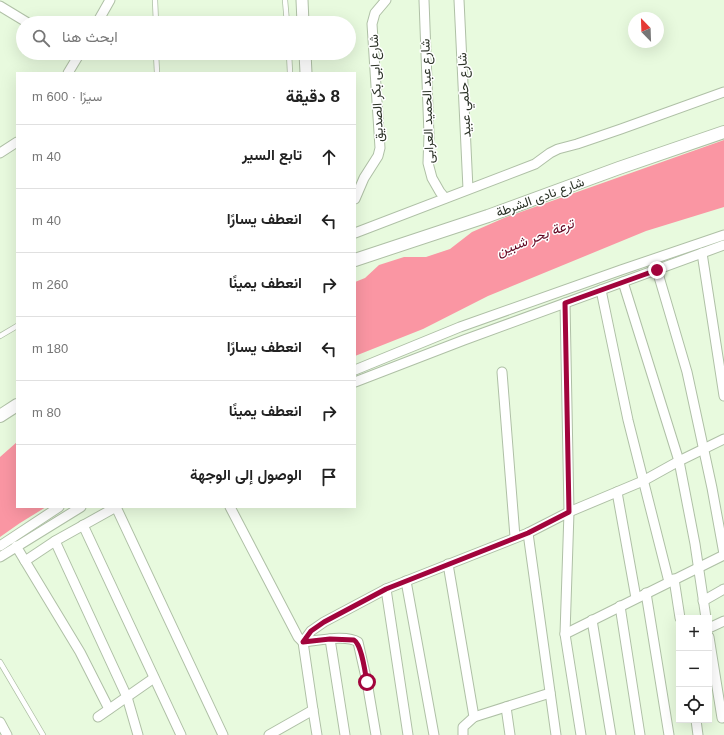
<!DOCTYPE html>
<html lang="ar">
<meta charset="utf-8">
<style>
:root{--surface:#fff;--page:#f2f2f2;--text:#222;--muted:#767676;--line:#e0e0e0}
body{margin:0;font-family:Arial,Vazirmatn,sans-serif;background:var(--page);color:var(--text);direction:rtl}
.controls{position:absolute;right:12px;bottom:12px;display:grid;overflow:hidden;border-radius:0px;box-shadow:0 4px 16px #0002}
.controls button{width:36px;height:36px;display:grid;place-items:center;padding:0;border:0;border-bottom:1px solid var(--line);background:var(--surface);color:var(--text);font:20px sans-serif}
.compass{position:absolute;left:628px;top:12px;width:36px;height:36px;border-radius:50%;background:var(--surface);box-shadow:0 4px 16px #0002;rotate:337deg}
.stop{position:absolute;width:12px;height:12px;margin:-9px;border:3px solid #a2043c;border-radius:50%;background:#fff}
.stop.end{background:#a2043c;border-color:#fff;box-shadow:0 1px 4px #0008}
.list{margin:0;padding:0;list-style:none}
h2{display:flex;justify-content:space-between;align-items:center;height:52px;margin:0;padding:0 16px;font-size:17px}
h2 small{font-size:13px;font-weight:400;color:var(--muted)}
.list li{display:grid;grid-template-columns:26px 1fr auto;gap:12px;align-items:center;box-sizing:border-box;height:64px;padding:0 16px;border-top:1px solid var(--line)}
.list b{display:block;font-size:15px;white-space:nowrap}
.list em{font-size:13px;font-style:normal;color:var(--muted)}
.icon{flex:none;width:22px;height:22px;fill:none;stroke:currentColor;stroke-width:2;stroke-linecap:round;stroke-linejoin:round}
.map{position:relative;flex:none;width:724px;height:735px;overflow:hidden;direction:ltr}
.search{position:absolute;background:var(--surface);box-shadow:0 4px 16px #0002;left:16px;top:16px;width:340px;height:44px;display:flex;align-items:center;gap:10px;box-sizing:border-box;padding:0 14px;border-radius:22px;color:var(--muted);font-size:15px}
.panel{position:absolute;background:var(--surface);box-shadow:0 4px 16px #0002;left:16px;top:72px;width:340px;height:436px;border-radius:0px;direction:rtl}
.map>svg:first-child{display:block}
.water{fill:#fa96a3}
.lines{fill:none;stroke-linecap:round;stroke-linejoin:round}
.service-casing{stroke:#afc0a6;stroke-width:6}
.minor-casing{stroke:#afc0a6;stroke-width:11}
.tertiary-casing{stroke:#afc0a6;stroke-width:13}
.secondary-casing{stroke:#afc0a6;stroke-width:14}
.service{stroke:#fff;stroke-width:4.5}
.minor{stroke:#fff;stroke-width:9}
.tertiary{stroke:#fff;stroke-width:11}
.secondary{stroke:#fff;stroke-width:12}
.route{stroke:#a2043c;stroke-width:5}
.labels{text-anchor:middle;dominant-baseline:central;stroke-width:3;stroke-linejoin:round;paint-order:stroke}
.street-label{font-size:13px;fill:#2c3328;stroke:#fff}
.water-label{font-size:14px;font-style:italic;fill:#600622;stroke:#fff}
</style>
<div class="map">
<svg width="724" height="735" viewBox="0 0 724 735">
<rect width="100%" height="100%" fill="#e8fade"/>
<g class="water">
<path d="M724 140V207L646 231 488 296 423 329 355 356V282L365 278 379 265 404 257H426L450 249 472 232 504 218Z"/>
<path d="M17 442V507H46L20 523 0 537V457Z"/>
</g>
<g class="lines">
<defs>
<g id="service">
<path d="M155 0 156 23"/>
<path d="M285 0 287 23"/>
<path d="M156 53 157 73"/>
<path d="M289 53 290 73"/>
<path d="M0 336 17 326"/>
<path d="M0 662 43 735"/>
</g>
<g id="minor">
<path d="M424 0 429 135 428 163 432 178 440 192 445 198"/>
<path d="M459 0 468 189"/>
<path d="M0 6 28 23"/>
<path d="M97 23 110 0"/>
<path d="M68 73 80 53"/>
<path d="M0 153 17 142"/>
<path d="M355 199 364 178 378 156 380 148 372 24 375 13 386 0"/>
<path d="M355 233 535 164 550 153 558 149 577 144 621 129 724 92"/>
<path d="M702 253 724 396"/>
<path d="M657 270 687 372 712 488 724 554"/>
<path d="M623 282 679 461 695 544 706 618"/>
<path d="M601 290 628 420 669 582"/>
<path d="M565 303 569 512 565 634 581 735"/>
<path d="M355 370 460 327 621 270 724 235"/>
<path d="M502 372 515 537"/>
<path d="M355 382 464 340 724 245"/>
<path d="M617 492 636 598"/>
<path d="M116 507 223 735"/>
<path d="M230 507 298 637 303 642C317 641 346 634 358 642L367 682 376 735"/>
<path d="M83 525 181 735"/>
<path d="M528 533 556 735"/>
<path d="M55 541 127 697 138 735"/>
<path d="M0 546 59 507"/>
<path d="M16 546 25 561 55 541 116 507"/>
<path d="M0 557 81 507"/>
<path d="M25 561 80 652 109 709"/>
<path d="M448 564 474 717 463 727V735"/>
<path d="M674 579 680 618"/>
<path d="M406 581 434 735"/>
<path d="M386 589 408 735"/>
<path d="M646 593 669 735"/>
<path d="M703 601 724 589"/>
<path d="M620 606 640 735"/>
<path d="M592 620 611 735"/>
<path d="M709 628 724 621"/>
<path d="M565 634 724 555"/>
<path d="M709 637 722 718"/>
<path d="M330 639 345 735"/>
<path d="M506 707 510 735"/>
<path d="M313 710 303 642 311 631 324 622 386 589 528 533 569 512 643 481 679 461 724 439"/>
<path d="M98 717 154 678"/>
<path d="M474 717 550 693"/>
<path d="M696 720 698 735"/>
<path d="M0 722 7 735"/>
<path d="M269 735 313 710 317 735"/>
</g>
<g id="tertiary">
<path d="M302 0 303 23"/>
<path d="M305 53 306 73"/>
</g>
<g id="secondary">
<path d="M355 260 488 216 619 168 724 132"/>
<path d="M0 416 17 405"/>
</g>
</defs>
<use href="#service" class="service-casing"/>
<use href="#minor" class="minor-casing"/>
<use href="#tertiary" class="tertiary-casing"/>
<use href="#secondary" class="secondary-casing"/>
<use href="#service" class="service"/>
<use href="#minor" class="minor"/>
<use href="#tertiary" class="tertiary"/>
<use href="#secondary" class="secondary"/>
</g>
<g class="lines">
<path class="route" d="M367 682C365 673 362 645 354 640L330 639 303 642 311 631 324 622 386 589 528 533 569 512 565 303 657 270"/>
</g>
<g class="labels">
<g class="street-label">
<text transform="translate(376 88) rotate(-93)">شارع ابى بكر الصديق</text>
<text transform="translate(464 95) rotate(-93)">شارع حلمي عبيد</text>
<text transform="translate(427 101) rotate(-92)">شارع عبد الحميد العرابى</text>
<text transform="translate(540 197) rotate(-20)">شارع نادى الشرطة</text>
</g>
<g class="water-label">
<text transform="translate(535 237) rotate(-21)">ترعة بحر شبين</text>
</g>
</g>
</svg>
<div class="controls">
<button>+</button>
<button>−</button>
<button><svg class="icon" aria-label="locate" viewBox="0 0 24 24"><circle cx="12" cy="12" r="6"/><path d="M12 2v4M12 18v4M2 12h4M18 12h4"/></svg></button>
</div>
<svg class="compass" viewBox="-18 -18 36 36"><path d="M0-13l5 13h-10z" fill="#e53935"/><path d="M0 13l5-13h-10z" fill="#767676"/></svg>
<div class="stop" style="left:367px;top:682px"></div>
<div class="stop end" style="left:657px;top:270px"></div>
<div class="search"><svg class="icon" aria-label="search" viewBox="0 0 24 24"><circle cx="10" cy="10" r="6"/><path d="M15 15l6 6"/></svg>ابحث هنا</div>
<section class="panel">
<h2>8 دقيقة<small>سيرًا · 600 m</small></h2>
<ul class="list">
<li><svg class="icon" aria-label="ahead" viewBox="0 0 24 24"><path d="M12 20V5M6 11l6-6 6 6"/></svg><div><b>تابع السير</b></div><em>40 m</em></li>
<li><svg class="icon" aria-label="left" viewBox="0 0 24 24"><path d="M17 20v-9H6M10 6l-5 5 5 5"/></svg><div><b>انعطف يسارًا</b></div><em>40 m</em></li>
<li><svg class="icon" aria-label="right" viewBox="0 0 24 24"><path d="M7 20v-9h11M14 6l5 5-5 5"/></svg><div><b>انعطف يمينًا</b></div><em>260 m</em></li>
<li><svg class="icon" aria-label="left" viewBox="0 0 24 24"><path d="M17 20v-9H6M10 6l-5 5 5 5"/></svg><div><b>انعطف يسارًا</b></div><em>180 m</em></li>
<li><svg class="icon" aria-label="right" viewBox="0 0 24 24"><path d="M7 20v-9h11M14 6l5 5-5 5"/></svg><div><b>انعطف يمينًا</b></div><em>80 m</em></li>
<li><svg class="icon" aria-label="arrive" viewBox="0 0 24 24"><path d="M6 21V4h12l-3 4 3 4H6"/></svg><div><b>الوصول إلى الوجهة</b></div></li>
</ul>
</section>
</div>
